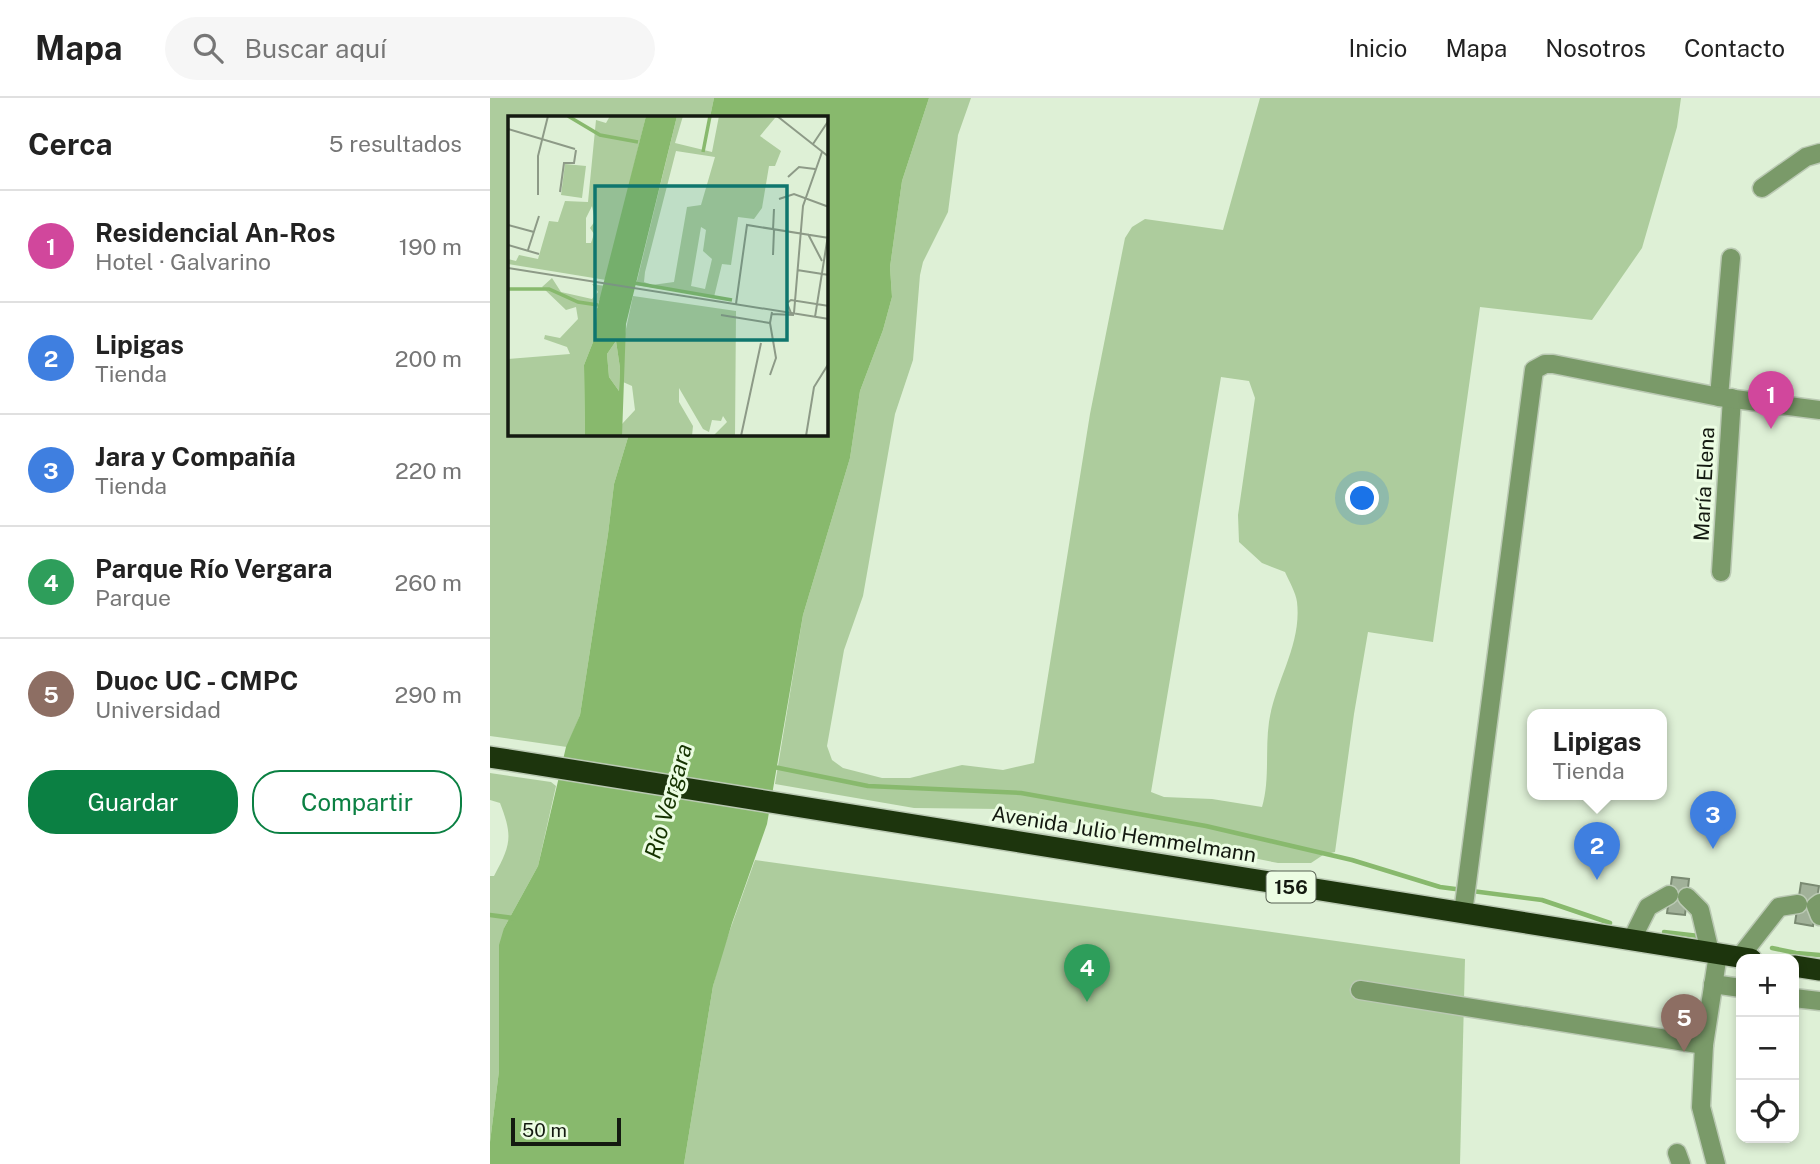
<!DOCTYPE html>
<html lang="es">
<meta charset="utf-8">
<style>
:root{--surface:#fff;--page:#f6f6f6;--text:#222;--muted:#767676;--line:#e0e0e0;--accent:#0b8043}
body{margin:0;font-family:"Public Sans",sans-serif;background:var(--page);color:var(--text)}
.controls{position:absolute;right:21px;bottom:21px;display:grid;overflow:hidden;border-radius:14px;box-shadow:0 4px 10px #0003}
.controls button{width:63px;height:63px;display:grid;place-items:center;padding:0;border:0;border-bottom:2px solid var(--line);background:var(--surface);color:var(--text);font:35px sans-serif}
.scale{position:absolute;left:21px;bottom:18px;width:110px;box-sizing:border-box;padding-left:7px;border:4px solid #141a11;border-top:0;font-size:19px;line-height:24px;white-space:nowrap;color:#141a11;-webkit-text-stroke:5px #ecfde3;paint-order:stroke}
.you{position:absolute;left:873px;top:401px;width:24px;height:24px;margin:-18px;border:5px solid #fff;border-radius:50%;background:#1a73e8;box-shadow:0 0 0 10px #1a73e833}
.badge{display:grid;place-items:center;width:46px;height:46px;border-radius:50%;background:var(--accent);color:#fff;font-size:23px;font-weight:700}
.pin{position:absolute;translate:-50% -58px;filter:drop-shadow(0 2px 4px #0008)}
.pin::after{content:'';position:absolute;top:37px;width:24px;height:21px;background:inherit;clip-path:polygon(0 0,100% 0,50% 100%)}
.popup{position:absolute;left:1037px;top:611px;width:140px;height:91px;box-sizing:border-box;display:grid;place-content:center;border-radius:14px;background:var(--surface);filter:drop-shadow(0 2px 5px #0005);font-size:23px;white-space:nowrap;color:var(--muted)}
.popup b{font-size:26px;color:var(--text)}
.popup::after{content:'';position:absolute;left:50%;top:100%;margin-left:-14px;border:14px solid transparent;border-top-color:var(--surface)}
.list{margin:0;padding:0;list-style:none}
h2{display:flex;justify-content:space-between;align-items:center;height:91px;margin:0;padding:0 28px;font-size:30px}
h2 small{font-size:23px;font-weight:400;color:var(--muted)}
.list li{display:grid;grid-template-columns:46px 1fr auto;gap:21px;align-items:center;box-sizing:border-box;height:112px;padding:0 28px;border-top:2px solid var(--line)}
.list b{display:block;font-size:26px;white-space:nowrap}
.list p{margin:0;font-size:23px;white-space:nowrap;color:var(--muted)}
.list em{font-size:23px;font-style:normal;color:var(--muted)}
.actions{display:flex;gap:14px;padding:21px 28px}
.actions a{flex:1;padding:16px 0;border:2px solid var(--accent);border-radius:28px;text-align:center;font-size:24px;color:var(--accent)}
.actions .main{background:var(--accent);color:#fff}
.icon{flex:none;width:38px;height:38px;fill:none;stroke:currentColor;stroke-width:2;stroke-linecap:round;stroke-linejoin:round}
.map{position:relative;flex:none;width:1330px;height:1066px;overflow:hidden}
header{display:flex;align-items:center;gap:42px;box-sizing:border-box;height:98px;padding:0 35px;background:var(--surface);border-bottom:2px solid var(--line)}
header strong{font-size:33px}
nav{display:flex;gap:38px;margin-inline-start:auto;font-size:24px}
.search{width:490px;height:63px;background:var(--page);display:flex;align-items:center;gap:18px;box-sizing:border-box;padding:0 24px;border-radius:38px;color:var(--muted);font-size:26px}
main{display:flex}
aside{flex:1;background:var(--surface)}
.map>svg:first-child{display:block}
.green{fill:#adcc9d;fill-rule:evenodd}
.water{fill:#88b96d}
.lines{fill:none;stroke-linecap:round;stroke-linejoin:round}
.stream{stroke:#88b96d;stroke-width:4.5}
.building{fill:#a1b199;stroke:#7a8a72;stroke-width:2}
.minor-casing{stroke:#bac9b3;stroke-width:21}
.highway-casing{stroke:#bac9b3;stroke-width:24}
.minor{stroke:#7a9a69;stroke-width:18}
.highway{stroke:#1d350d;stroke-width:21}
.labels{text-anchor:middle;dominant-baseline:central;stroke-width:6;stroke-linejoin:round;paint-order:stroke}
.shield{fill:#ecfde3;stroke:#555e50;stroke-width:2}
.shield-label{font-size:19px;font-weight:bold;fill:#141a11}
.street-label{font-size:21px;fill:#141a11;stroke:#ecfde3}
.water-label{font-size:23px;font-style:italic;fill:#153300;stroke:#ecfde3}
.inset-river{fill:none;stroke:#88b96d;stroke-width:3.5}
.inset-road{fill:none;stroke:#8d9a87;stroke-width:2}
.view{fill:#0f766e;fill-opacity:0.15;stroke:#0f766e;stroke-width:3.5}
.inset-edge{fill:none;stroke:#141a11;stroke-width:3.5}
</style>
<header>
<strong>Mapa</strong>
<div class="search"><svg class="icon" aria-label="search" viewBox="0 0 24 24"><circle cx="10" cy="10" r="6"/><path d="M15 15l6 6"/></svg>Buscar aquí</div>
<nav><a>Inicio</a><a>Mapa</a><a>Nosotros</a><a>Contacto</a></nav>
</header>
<main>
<aside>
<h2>Cerca<small>5 resultados</small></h2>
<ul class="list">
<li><span class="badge" style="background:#d1479c">1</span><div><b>Residencial An-Ros</b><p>Hotel · Galvarino</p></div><em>190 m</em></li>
<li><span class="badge" style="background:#3f7fe0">2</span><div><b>Lipigas</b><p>Tienda</p></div><em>200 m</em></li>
<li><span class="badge" style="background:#3f7fe0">3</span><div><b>Jara y Compañía</b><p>Tienda</p></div><em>220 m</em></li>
<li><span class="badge" style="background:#2e9e5b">4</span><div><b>Parque Río Vergara</b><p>Parque</p></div><em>260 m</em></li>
<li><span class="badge" style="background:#8d6e63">5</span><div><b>Duoc UC - CMPC</b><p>Universidad</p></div><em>290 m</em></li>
</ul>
<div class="actions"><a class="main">Guardar</a><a>Compartir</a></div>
</aside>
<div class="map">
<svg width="1330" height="1066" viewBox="0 0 1330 1066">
<rect width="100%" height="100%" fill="#def0d6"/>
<g class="green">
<path d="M0 0H224L220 19H19V336H139L124 386 118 436 90 617 77 649 0 638Z"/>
<path d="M439 0H481L468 37 458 114 433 164 430 177 423 262 405 316 373 498 354 552 337 648 342 662 353 670 392 680H420L472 667 513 672 544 665 600 316 635 140 642 129 655 121 733 132 770 0H1191L1187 29 1152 150 1102 222 990 209 943 544 878 534 864 616 845 754 833 757 821 765H788L748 757 708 746 613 733 555 717 511 711 424 710 285 686 313 517 360 360 370 293 393 232 402 199 400 169 412 83ZM731 279 759 283 765 300 748 417 749 444 772 465 795 474C799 483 806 495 807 504 812 547 785 583 779 624 775 651 780 683 772 709L722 701 674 699 661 694Z"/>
<path d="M0 675 61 684 66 688 48 768 14 830 9 973 0 1044V778H4C21 747 23 738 10 705L0 702Z"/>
<path d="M265 762 975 861 970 1066H194L223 888 231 857Z"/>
</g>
<path class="water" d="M224 0H439L412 83 400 169 402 199 393 232 370 293 360 360 313 517 277 726 242 825 223 888 194 1066H0V1044L9 973V847L14 830 48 768 76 649 90 617 118 436 124 386 139 336H336V19H220Z"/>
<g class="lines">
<g class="stream">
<path d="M284 669 378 688 531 695 716 728 862 762 950 789 973 792"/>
<path d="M982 793 1052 802 1120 825"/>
<path d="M0 817 23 820"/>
<path d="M1174 834 1209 838"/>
<path d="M1282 850 1306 855 1330 857"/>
</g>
</g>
<g class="building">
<path d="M1182 779 1199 781 1195 817 1177 815Z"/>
<path d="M1311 785 1329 788 1323 828 1305 825Z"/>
</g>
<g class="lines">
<defs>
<g id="minor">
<path d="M1272 90 1316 59 1330 55"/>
<path d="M1229 299 1241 160"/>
<path d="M1231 474 1242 300"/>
<path d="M1197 799 1210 812 1220 854"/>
<path d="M1330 805 1326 808 1330 818"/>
<path d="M973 815 1044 272 1055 266H1063L1229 299 1330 312"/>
<path d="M1142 841 1158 809 1179 797"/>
<path d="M1249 860 1289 809 1308 806"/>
<path d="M1223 886 1251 890"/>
<path d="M870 892 1214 947 1228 856"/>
<path d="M1304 900 1330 903"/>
<path d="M1214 947 1211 1009 1226 1066"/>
<path d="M1187 1055 1191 1066"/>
</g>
<g id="highway">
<path d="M0 659 1261 861"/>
<path d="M1304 868 1330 872"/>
</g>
</defs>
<use href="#minor" class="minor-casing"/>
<use href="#highway" class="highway-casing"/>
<use href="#minor" class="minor"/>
<use href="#highway" class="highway"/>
</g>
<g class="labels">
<rect class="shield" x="776.5" y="773.5" width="49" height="31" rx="5"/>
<g class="shield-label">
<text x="801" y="789">156</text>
</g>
<g class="street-label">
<text transform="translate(1214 386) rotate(-87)">María Elena</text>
<text transform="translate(634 736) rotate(9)">Avenida Julio Hemmelmann</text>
</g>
<g class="water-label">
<text transform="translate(178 703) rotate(-74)">Río Vergara</text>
</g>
</g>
<g transform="translate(18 18)">
<rect width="320" height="320" fill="#def0d6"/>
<path d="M102 0H138L98 164 0 148V143L8 145 11 139 30 143 41 105 50 106 57 85 80 86 88 4 98 7ZM84 90 87 105 82 112 86 118 83 127H78V102ZM169 0H175L167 27 204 36 211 0 267 2 252 20 273 35 267 50H261L254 92 246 103 230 101 223 149 214 148 206 181 128 169ZM168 35 207 41 193 89 179 91 166 166 144 169 136 166 137 156ZM193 111 198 114 195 135 204 143 197 173 183 170ZM57 48 78 50 74 82 53 79ZM44 162 53 176 84 183 90 176 84 168 97 170 89 190 87 221 76 249 77 320H0V243L62 238 59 231 36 223 37 219 52 222 70 203 68 191 58 194 34 171ZM125 180 228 195 227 320 206 319 219 306 215 300 213 305 204 304 201 316 195 313 171 272V286L185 310 184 320H114V308L127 294 124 270 115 266V227ZM108 225 112 252 111 275 101 261 99 238Z" fill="#adcc9d" fill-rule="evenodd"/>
<path d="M138 0H169L118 208 114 320H77L76 249 87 221 89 193ZM108 225 112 252 111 275 101 261 99 238Z" fill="#88b96d" fill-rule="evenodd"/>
<path class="inset-river" d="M60 0 92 19 130 26M195 36 202 0M126 167 224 184M0 173H41L70 186 90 189"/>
<path class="inset-road" d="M269 0 321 41M0 13 67 33M305 28 321 4M280 61 291 51 307 53M52 76 56 47H66L68 34M30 79V40L40 0M271 83 286 78 321 91M0 109 26 116M265 114 266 93M300 118 314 145M0 129 31 138M20 134 31 100M265 139 266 114M0 152 321 203M289 154 321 159M228 188 239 109 321 122M283 197 279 187 283 184 321 190M286 197 295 90 314 36M264 198 286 199M213 199 262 207 264 196M307 201 321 113M262 259 268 242 262 207M233 320 253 227M298 320 306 271 321 247"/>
<path class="view" d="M87 70H279V224H87Z"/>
<rect width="320" height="320" class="inset-edge"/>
</g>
</svg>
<div class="controls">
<button>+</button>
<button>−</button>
<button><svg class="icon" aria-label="locate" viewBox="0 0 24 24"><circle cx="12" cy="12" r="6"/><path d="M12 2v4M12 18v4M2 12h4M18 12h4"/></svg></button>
</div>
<div class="scale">50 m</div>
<div class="you"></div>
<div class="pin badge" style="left:1281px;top:331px;background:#d1479c">1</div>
<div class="pin badge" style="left:1107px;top:782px;background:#3f7fe0">2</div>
<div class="popup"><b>Lipigas</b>Tienda</div>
<div class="pin badge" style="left:1223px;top:751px;background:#3f7fe0">3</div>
<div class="pin badge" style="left:597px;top:904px;background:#2e9e5b">4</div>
<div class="pin badge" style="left:1194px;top:954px;background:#8d6e63">5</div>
</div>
</main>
